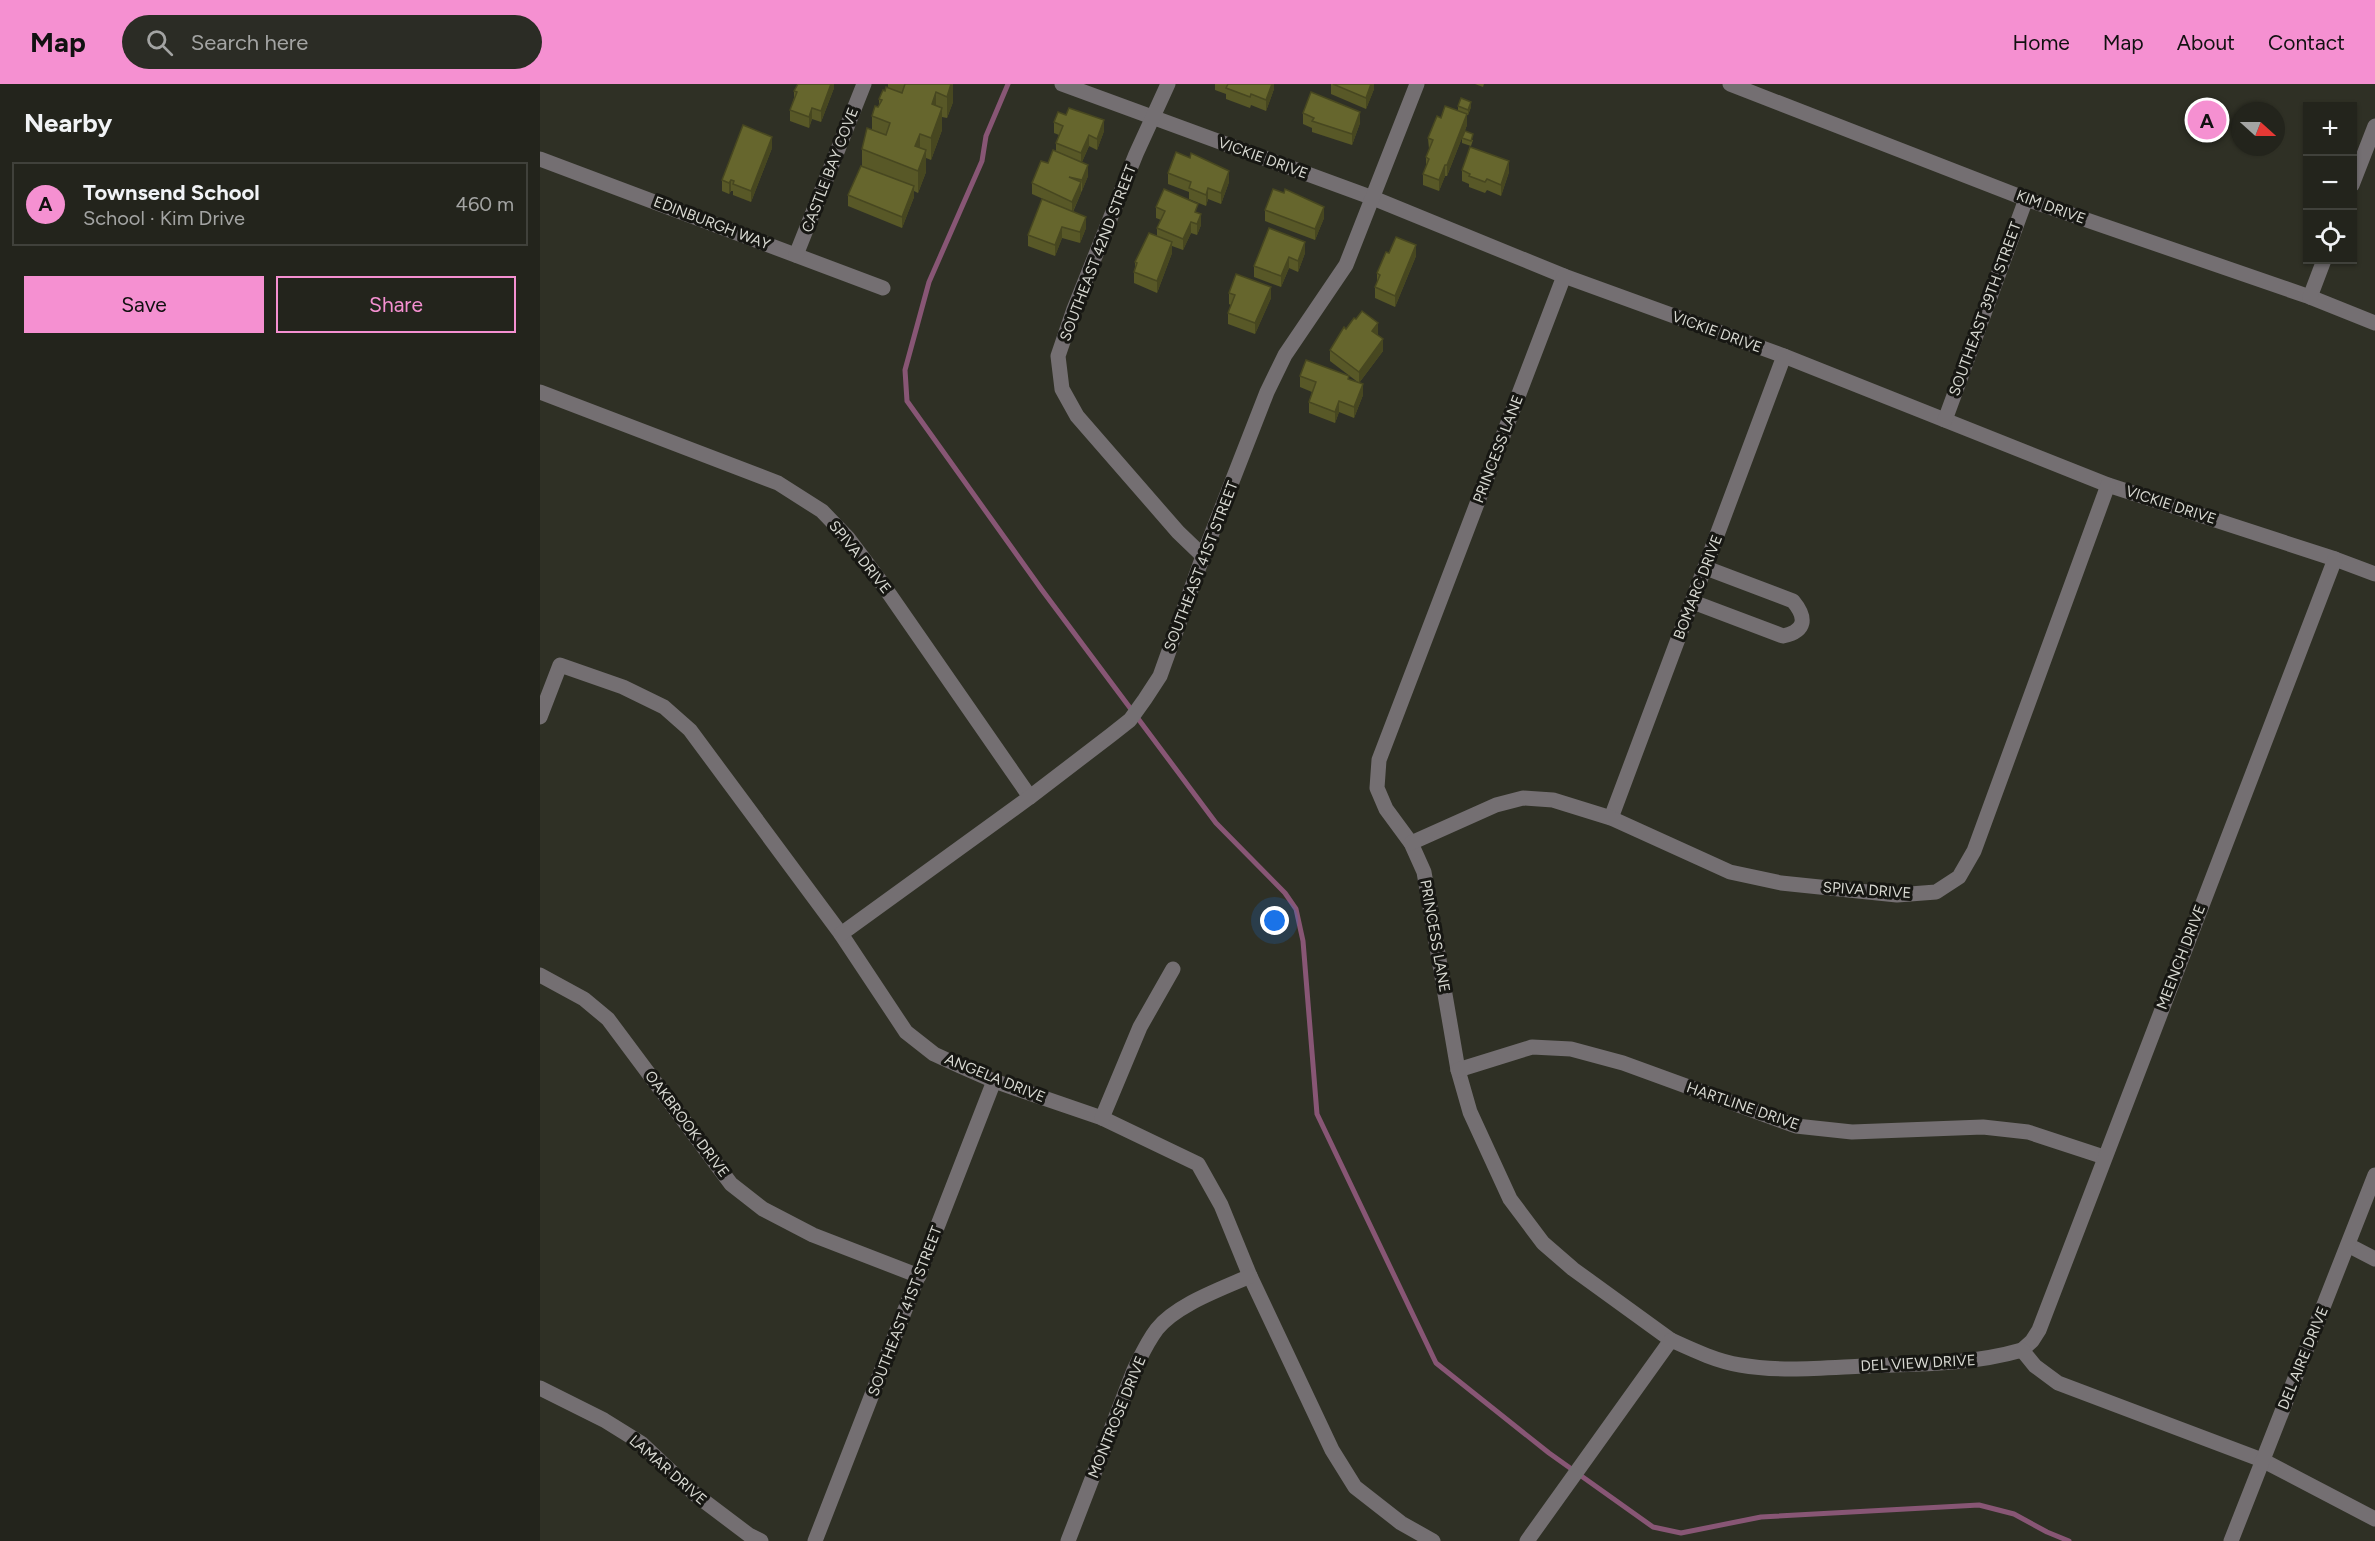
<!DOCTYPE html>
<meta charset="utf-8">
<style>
:root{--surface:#23241c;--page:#2b2c25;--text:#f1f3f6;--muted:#a3a4a3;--line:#40413b;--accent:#f590d1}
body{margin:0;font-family:Figtree,sans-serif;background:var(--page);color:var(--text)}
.controls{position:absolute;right:18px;top:18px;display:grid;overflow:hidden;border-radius:0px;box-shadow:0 2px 4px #0004}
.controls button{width:54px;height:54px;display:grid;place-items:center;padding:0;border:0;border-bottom:2px solid var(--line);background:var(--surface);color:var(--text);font:30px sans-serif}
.compass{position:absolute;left:1691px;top:18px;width:54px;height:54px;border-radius:50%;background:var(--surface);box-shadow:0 2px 4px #0004;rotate:111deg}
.you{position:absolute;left:735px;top:837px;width:21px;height:21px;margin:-15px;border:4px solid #fff;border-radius:50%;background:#1a73e8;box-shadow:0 0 0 9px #1a73e833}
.badge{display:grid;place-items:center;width:39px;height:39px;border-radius:50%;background:var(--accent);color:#111;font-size:20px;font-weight:700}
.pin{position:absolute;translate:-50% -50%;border:3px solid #fff;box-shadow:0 2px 6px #0006}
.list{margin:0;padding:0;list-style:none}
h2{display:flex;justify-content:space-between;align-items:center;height:78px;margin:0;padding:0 24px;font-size:26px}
h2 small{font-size:20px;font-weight:400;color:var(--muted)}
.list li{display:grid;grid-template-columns:39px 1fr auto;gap:18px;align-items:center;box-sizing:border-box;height:84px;margin:0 12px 12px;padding:0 12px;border:2px solid var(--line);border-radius:0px}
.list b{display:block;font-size:22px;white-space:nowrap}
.list p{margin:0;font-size:20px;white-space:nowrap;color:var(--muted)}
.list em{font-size:20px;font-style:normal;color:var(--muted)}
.actions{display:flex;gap:12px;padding:18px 24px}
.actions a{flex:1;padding:14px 0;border:2px solid var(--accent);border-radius:0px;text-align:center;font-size:21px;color:var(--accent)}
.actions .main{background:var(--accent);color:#111}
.icon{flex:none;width:33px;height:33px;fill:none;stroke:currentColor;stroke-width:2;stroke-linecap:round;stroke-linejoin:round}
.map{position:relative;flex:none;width:1835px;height:1457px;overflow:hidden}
header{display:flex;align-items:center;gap:36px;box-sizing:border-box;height:84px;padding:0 30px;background:var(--accent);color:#111}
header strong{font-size:28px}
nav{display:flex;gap:33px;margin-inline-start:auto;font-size:21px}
.search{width:420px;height:54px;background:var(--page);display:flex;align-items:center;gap:15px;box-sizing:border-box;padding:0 21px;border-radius:33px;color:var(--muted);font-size:22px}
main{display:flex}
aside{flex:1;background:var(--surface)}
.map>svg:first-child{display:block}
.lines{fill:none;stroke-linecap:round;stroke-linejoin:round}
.stream{stroke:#885675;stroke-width:5}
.minor{stroke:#746f72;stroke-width:15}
.wall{fill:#585827}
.shaded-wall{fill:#474720}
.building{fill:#66662d;stroke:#474720;stroke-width:1.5}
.labels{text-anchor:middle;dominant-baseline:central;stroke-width:6;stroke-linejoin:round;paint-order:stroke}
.street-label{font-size:15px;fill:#d8d9d2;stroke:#171713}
</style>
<header>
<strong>Map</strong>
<div class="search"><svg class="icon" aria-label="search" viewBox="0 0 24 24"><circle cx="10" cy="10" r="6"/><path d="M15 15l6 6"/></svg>Search here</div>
<nav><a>Home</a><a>Map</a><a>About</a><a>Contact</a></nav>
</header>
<main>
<aside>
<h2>Nearby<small></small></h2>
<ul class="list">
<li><span class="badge">A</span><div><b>Townsend School</b><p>School · Kim Drive</p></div><em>460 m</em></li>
</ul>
<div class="actions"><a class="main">Save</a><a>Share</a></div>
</aside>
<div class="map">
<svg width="1835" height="1457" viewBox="0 0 1835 1457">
<rect width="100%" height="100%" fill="#2f3025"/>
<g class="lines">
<path class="stream" d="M468 0 446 52 442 77 389 198 365 286 367 317 502 506 676 739 745 809 756 825 763 857 777 1030 896 1279 1009 1369 1113 1443 1141 1449 1221 1433 1439 1421 1474 1430 1507 1448 1529 1457"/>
<g class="minor">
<path d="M522 0 833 114 1024 192 1244 272 1568 401 1795 475 1835 490"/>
<path d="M628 0 596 70 534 225 518 272 522 305 537 332 638 448 663 472"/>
<path d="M1190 0 1486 115 1770 213 1835 239"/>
<path d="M0 75 343 204"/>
<path d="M1812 101 1835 42"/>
<path d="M256 171 324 0"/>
<path d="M1024 192 839 676 837 704 846 725 871 759 884 788 918 986 930 1028 970 1115 1003 1159 1033 1185 1131 1256"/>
<path d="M1770 213 1784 176"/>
<path d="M0 308 238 399 282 427 308 454 341 498 490 713"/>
<path d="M1405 336 1486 115"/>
<path d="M1153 518 1243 552C1266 547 1267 534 1253 517L1166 484"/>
<path d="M0 633 20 581 83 603 124 623 150 646 301 850 366 948 394 970 420 982 454 997 562 1034 658 1080 681 1121 710 1192 792 1366 815 1403 861 1439 893 1457"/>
<path d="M1071 734 1244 272"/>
<path d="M871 759 956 721 983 714 1013 716 1071 734 1190 788 1241 799 1357 811 1396 808 1419 793 1434 767 1568 401"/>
<path d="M301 850 490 713 571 651 590 636 605 615 620 592 663 472 727 308 745 271 806 181 877 0"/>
<path d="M0 891 44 915 68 935 191 1100 223 1125 273 1151 379 1192"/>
<path d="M918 986 992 963 1031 965 1083 979 1256 1042 1312 1048 1443 1043 1488 1048 1564 1073"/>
<path d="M562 1034 600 943 633 885"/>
<path d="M1808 1161 1835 1175"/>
<path d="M1482 1266 1492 1257 1499 1246 1795 475"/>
<path d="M0 1304 64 1336 101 1359 156 1411 209 1451 221 1457"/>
<path d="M275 1457 454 997"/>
<path d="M528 1457 594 1286C601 1272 607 1258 617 1245 637 1220 682 1205 710 1192"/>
<path d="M987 1457 1131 1256C1153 1266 1176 1277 1200 1281 1240 1288 1282 1284 1323 1282 1376 1280 1430 1281 1482 1266L1495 1282 1518 1299 1722 1376 1835 1435"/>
<path d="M1691 1457 1835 1091"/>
</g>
</g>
<g class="wall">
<path d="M294 0V4L281 38 272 35 269 44 250 37V26L254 14V7Z"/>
<path d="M348 0H413V18L407 34 402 33V46L391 76 386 74V88L378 109 374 107V113L362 144 308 122V111L322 82V65L332 45V32L339 21V15L348 4Z"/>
<path d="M675 0H734V5L726 27 711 21 710 24 686 15V10L675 6Z"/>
<path d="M791 0H834V5L826 25 791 10Z"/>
<path d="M935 0H944L943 3Z"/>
<path d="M918 22 931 23 928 31H927V41L907 92H905L899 107 883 101V90L886 82V73L889 65 888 54 918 27Z"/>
<path d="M763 29 820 39 812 61 772 48V44L763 40Z"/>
<path d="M514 38 564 47 557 66 549 62 542 78 548 92 533 128 546 144 540 159 522 154 515 172 488 162V151L510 118 492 110V99L508 79 516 67V59L519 51 514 49Z"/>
<path d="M922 54 933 56 931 62 922 59Z"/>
<path d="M232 64 211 118 193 111V107H191L189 110 182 107V96Z"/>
<path d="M922 86 969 88 961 112 947 106 945 109 929 103V100L922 97Z"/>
<path d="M628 89 689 98 681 120 668 115 666 122 649 115V108L628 100Z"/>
<path d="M616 123 658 129 661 141 657 151 651 149 643 166 632 162V169L617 209 594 199V188L595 184V178L617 152V144L621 136 616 134Z"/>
<path d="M725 126 784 134 775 156 725 137Z"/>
<path d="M765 169 758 188 749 184 741 203 714 193V182Z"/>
<path d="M849 169 876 172 855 223 835 214V203L837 199V189Z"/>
<path d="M689 209 731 214 715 250 688 240V229L691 221 689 220Z"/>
<path d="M806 245 838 250 837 251 843 267 819 299 790 277V266Z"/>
<path d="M760 292 809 295 823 311 814 334 799 328 795 339 769 329V318L772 308 760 303Z"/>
</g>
<g class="shaded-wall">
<path d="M291 0H294V4L281 38V27Z"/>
<path d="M411 0H413V18L407 34V13Z"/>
<path d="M732 0H734V5L726 27V16Z"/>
<path d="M831 0H834V5L826 25V14Z"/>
<path d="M396 8V30L392 20Z"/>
<path d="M931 18V23L928 31V26Z"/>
<path d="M272 24V35L269 44V33Z"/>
<path d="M402 24V46L391 76V54Z"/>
<path d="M820 28V39L812 61V50Z"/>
<path d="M927 30V41L907 92V81Z"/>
<path d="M564 36V47L557 66V55Z"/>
<path d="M380 50V72L375 62Z"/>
<path d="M549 51V62L541 80V69Z"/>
<path d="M232 53V64L211 118V107Z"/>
<path d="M386 66V88L378 109V87Z"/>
<path d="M969 77V88L961 112V101Z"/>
<path d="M548 81V92L542 107V96Z"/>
<path d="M905 81V92L899 107V96Z"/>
<path d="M689 87V98L681 120V109Z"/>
<path d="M191 96V107L189 110V99Z"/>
<path d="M541 98V109L532 129V118Z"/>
<path d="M374 102V113L362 144V133Z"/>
<path d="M668 104V115L666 122V111Z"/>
<path d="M784 123V134L775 156V145Z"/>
<path d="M661 130V141L657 151V140Z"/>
<path d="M546 133V144L540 159V148Z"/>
<path d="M651 138V149L643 166V155Z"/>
<path d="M522 143V154L515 172V161Z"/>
<path d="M632 158V169L617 209V197Z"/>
<path d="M765 158V169L758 188V177Z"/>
<path d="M876 161V172L855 223V212Z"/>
<path d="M749 173V184L741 203V192Z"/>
<path d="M731 203V214L715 250V239Z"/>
<path d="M838 239V250L832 258V247Z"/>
<path d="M843 255V267L819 299V288Z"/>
<path d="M823 300V311L814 334V323Z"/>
<path d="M799 317V328L795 339V328Z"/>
</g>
<g class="building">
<path d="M258 0H291L281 27 272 24 269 33 250 26 257 8 254 7Z"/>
<path d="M365 0H411L407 13 396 8 392 20 402 24 391 54 380 50 375 62 386 66 378 87 322 65 327 44 346 51 350 39 332 32 335 22 338 23 342 16 339 15 343 6 345 7 346 3 362 9Z"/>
<path d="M688 0H732L726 16 711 10 710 13 686 4Z"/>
<path d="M793 0H831L826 14Z"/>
<path d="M771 8 820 28 812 50 772 37 774 34 763 29Z"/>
<path d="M921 14 931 18 928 26 918 22Z"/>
<path d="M905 22 927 30 907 81H905L899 96 883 90 889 75 886 73 893 56 888 54 897 32 901 34Z"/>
<path d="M529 24 564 36 557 55 549 51 541 69 516 59 523 42 514 38 518 28 526 31Z"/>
<path d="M203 41 232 53 211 107 193 100 194 97 191 96 189 99 182 96Z"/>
<path d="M925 47 933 50 931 57 922 54Z"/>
<path d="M930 63 969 77 961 101 947 95 945 98 929 92 930 90 922 86Z"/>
<path d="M513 66 548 81 542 96 529 93 541 98 532 118 492 99 501 77 508 79Z"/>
<path d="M636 68 650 74 651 69 689 87 681 109 668 104 666 111 649 104 651 98 628 89Z"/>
<path d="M321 82 374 102 362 133 308 111Z"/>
<path d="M624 105 658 120 655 128 661 130 657 140 651 138 643 155 617 144 625 127 616 123Z"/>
<path d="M733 105 744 109 745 105 784 123 775 145 725 126Z"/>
<path d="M502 115 546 133 540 148 522 143 515 161 488 151Z"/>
<path d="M729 144 765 158 758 177 749 173 741 192 714 182Z"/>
<path d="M609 149 632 158 617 197 594 188 597 179 595 178Z"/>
<path d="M856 153 876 161 855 212 835 203 840 191 837 189 846 168 849 169Z"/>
<path d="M696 190 731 203 715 239 688 229 695 211 689 209Z"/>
<path d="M822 227 838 239 832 247 843 255 819 288 790 266 804 243 806 245 814 234 816 235Z"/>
<path d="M766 276 809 292 808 295 823 300 814 323 799 317 795 328 769 318 776 298 760 292Z"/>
</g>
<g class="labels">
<g class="street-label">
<text transform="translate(723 74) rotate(20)">VICKIE DRIVE</text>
<text transform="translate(290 86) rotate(-69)">CASTLE BAY COVE</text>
<text transform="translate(1511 123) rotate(20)">KIM DRIVE</text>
<text transform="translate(172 139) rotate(21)">EDINBURGH WAY</text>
<text transform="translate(558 169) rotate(-69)">SOUTHEAST 42ND STREET</text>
<text transform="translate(1445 225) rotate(-70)">SOUTHEAST 39TH STREET</text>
<text transform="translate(1177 248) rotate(20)">VICKIE DRIVE</text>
<text transform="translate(958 365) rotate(-69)">PRINCESS LANE</text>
<text transform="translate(1631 421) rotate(18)">VICKIE DRIVE</text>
<text transform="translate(320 473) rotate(51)">SPIVA DRIVE</text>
<text transform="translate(661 482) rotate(-69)">SOUTHEAST 41ST STREET</text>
<text transform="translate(1158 503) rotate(-69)">BOMARC DRIVE</text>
<text transform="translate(1327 806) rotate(4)">SPIVA DRIVE</text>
<text transform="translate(895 852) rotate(80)">PRINCESS LANE</text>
<text transform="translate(1641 873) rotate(-69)">MEENCH DRIVE</text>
<text transform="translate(455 994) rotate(22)">ANGELA DRIVE</text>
<text transform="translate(1203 1022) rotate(19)">HARTLINE DRIVE</text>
<text transform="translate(147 1040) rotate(53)">OAKBROOK DRIVE</text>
<text transform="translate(365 1227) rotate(-69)">SOUTHEAST 41ST STREET</text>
<text transform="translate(1763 1274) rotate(-68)">DEL AIRE DRIVE</text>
<text transform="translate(1378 1279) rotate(-3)">DEL VIEW DRIVE</text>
<text transform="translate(577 1333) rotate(-68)">MONTROSE DRIVE</text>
<text transform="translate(128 1386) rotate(41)">LAMAR DRIVE</text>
</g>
</g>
</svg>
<div class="controls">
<button>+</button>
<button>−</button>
<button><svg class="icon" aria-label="locate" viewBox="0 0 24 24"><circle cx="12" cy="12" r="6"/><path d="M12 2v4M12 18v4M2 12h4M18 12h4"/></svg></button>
</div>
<svg class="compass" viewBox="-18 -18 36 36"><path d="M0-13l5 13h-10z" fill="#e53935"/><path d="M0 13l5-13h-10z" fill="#a3a4a3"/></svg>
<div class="you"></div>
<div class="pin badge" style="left:1667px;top:36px">A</div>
</div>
</main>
